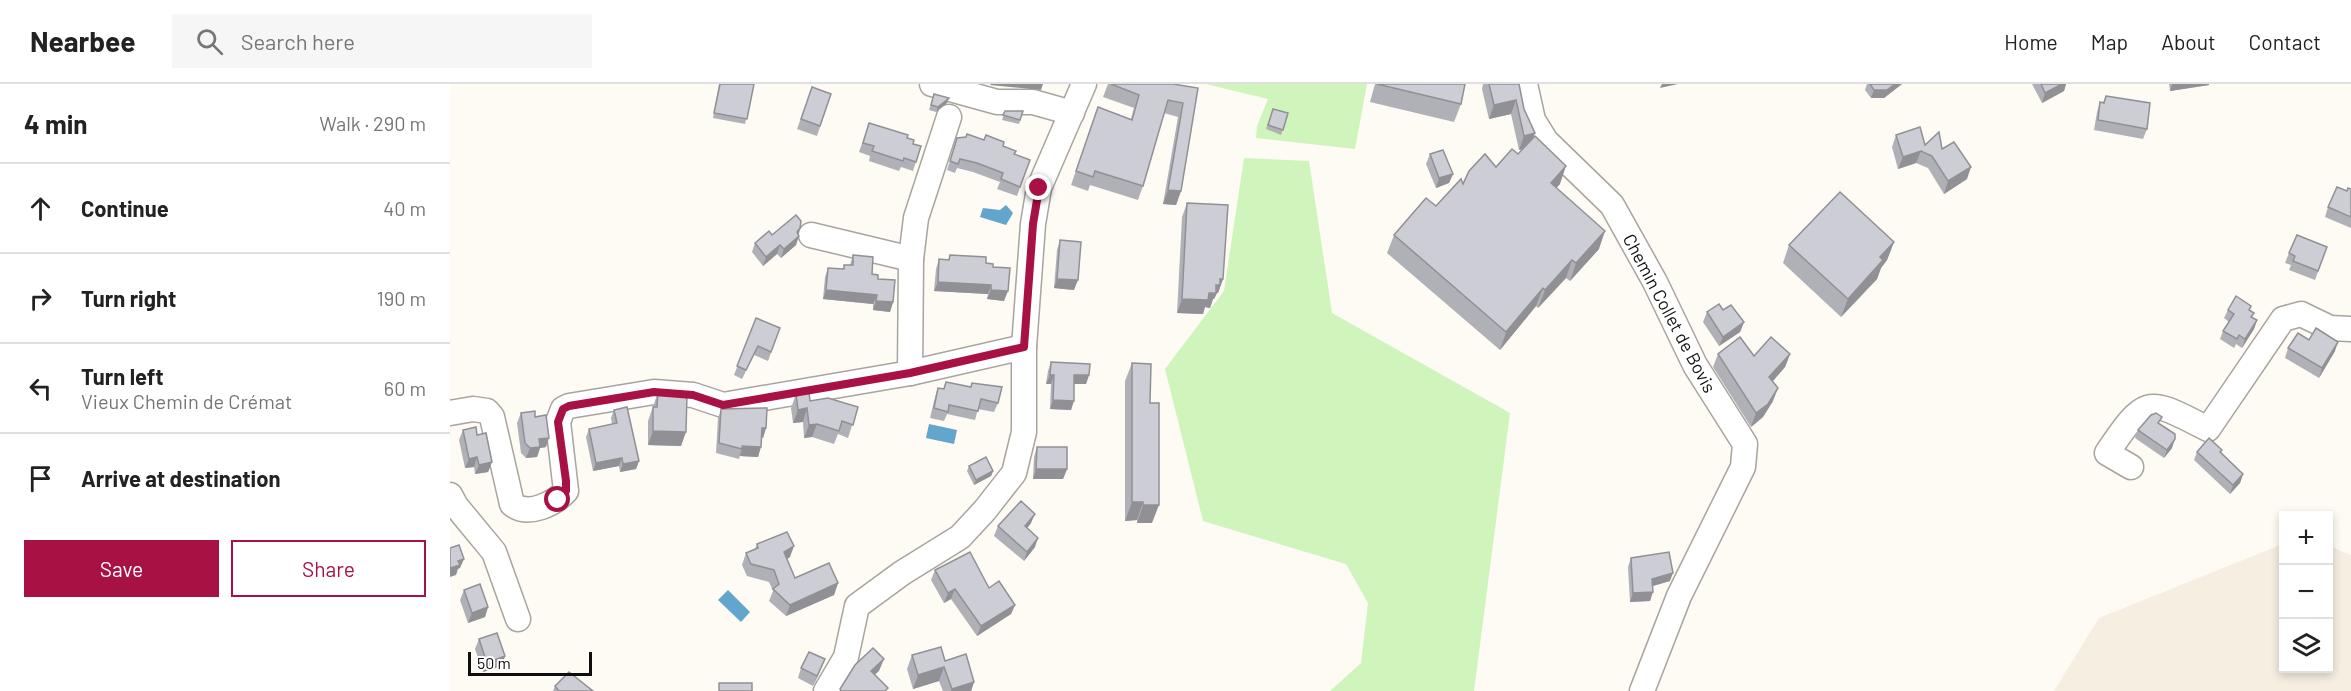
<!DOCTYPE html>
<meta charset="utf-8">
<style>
:root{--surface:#fff;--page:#f6f6f6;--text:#222;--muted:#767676;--line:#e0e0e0;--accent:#a81144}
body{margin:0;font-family:Barlow,sans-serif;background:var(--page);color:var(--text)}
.controls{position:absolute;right:18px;bottom:18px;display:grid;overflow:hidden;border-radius:0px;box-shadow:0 3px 9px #0003}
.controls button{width:54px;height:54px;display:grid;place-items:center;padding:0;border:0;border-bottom:2px solid var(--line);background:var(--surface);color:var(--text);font:30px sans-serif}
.scale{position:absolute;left:18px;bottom:15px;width:124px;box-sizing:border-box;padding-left:6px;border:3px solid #0f0e0c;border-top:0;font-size:16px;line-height:21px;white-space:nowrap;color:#0f0e0c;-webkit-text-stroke:4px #fff;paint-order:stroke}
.stop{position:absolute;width:18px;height:18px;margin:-14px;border:4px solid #a81144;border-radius:50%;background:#fff}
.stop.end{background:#a81144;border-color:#fff;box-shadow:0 2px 6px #0008}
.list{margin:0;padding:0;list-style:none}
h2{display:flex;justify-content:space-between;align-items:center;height:78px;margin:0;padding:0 24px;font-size:26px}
h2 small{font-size:20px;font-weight:400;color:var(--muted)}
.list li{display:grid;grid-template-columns:39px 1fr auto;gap:18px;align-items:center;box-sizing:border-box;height:90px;padding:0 24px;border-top:2px solid var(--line)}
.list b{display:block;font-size:22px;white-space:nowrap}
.list p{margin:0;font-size:20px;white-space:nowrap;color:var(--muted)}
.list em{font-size:20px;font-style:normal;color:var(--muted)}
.actions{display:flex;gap:12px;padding:18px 24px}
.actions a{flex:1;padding:14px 0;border:2px solid var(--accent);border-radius:0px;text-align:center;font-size:21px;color:var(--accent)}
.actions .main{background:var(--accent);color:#fff}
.icon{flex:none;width:33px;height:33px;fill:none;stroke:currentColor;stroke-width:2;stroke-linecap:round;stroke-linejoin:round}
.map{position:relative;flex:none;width:1901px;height:607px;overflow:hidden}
header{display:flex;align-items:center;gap:36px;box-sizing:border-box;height:84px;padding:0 30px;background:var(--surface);border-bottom:2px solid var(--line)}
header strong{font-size:28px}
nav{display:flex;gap:33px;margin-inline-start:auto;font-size:21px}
.search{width:420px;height:54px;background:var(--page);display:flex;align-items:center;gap:15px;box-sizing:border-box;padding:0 21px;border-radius:0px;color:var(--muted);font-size:22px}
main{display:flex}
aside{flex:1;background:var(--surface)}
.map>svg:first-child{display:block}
.built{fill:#f5eee1}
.green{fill:#cff4bc}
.water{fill:#62a5cd}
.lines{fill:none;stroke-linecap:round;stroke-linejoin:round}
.minor-casing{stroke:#a8a49e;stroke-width:27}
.minor{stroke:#fff;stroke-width:24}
.wall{fill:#b0b1b7}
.shaded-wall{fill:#909095}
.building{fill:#cdced5;stroke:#909095;stroke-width:1.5}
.route{stroke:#a81144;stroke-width:8}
.labels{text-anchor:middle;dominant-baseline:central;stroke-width:5;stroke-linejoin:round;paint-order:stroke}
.street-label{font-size:18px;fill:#0f0e0c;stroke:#fff}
</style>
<header>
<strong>Nearbee</strong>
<div class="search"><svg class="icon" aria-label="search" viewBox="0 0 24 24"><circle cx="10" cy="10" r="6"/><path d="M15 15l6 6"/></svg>Search here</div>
<nav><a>Home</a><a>Map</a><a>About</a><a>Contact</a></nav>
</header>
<main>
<aside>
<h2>4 min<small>Walk · 290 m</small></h2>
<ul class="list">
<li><svg class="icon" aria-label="ahead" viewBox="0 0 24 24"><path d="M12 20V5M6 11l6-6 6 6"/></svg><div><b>Continue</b></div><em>40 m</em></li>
<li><svg class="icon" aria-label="right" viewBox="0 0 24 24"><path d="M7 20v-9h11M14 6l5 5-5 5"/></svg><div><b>Turn right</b></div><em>190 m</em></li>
<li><svg class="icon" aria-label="left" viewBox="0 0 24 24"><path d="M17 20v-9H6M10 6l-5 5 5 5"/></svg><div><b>Turn left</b><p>Vieux Chemin de Crémat</p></div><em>60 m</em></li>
<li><svg class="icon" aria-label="arrive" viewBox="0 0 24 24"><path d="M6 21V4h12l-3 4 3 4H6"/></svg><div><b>Arrive at destination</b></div></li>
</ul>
<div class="actions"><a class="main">Save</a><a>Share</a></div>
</aside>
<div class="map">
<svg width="1901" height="607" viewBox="0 0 1901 607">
<rect width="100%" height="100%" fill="#fefaf4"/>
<path class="built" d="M1833 460 1834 584H1878L1879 462 1901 471V607H1604L1649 534Z"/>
<g class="green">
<path d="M756 0H917L905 65 806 54 807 42 818 15Z"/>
<path d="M794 74 859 77 882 229 1060 329 1024 607H880L911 579 918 519 896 480 753 437 715 285 774 207Z"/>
</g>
<g class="water">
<path d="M556 121 563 129 556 141 530 133 533 124 550 126Z"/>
<path d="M479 340 507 346 504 360 476 354Z"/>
<path d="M278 506 300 528 291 538 268 516Z"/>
</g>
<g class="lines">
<defs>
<g id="minor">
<path d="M482 0 547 18H583L622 29"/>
<path d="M1075 0 1083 36 1096 57 1162 121 1205 198 1245 281 1295 360 1293 383 1229 512 1192 607"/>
<path d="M361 151 461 175"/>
<path d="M460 289 461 175 466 134 499 33"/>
<path d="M0 329 23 325 37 327 42 333 62 420C78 433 104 420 116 407L108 338 113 325 119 322 204 308 243 311 273 321 460 289 574 263"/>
<path d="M1681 383 1657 369C1697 310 1697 314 1758 345L1833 235 1851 230 1880 244 1901 245"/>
<path d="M0 411 6 422 44 468 68 535"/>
<path d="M376 607 396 573 407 522 452 489 510 453 535 426 564 389 574 348V263L583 140 589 104 634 0"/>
</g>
</defs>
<use href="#minor" class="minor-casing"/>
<use href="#minor" class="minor"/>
</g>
<g class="wall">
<path d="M269 0H304L295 40 263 34Z"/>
<path d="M658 0H723L748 4 731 107 726 121 713 120 728 33 714 29 693 102 688 116 640 101 638 107 621 101 648 23 681 35 684 24 653 13Z"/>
<path d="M925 0H1015L1011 20 1004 38 920 18Z"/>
<path d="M1033 0H1069L1074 25 1083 54 1110 100 1106 104 1149 165 1120 197 1116 194 1088 224 1086 222 1050 266 937 169 944 151 986 122 1013 100 1046 83 1068 70 1073 65 1069 66 1061 30 1039 35 1032 5Z"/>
<path d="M1417 0H1452L1434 14H1421L1415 6Z"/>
<path d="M1582 0H1616L1614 7 1592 19Z"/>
<path d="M1719 0H1759V1L1720 7Z"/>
<path d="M362 3 381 10 367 52 347 45Z"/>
<path d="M484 10 497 19 486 28 479 26Z"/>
<path d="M1656 12 1697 45 1693 55 1644 46 1647 28 1650 18H1653Z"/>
<path d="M823 25 838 29 831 51 816 45Z"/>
<path d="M555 27H573L569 40 552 36Z"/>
<path d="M419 39 457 54 463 60 471 62 463 87 451 83 449 87 419 77 420 72 409 68Z"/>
<path d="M1446 51 1492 65 1517 95 1494 110 1478 84 1466 79 1448 85 1442 63Z"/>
<path d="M507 54 534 56 553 62 565 71 580 76 567 112 547 105 550 98 523 88 507 84 505 89 497 86Z"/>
<path d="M980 70 1003 90 999 99 986 104 976 80Z"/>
<path d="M1901 105V144L1875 133 1878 123 1897 107Z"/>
<path d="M737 119 773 195 768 209H767L764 215H763L760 224 755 223 753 230 727 229 732 133Z"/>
<path d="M348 150 346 161 331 174 327 170 313 182 302 168 305 159 322 151Z"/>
<path d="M610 156 624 206 604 204 607 166Z"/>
<path d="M1444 158 1437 176 1431 184 1427 195 1391 233 1333 179 1339 161Z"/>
<path d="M1877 163 1865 196 1839 186 1841 181 1835 179 1839 169Z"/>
<path d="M403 171 422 190 428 195 443 218 440 228 423 226V220L373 215 375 193 378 184 393 185 394 181H400Z"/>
<path d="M500 171 536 179 543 183 554 217 537 215 538 210 484 207 486 185 489 175 498 176Z"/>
<path d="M1801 222 1800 226 1804 229 1802 233 1807 236 1804 245 1792 264 1786 260 1784 264 1770 255 1773 247 1779 238 1774 234 1778 226Z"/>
<path d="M1273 226 1294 238 1290 248 1269 262 1253 238 1257 228Z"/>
<path d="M306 234 330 244 318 277 304 271 292 295 284 291Z"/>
<path d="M1859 256 1885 267 1869 294 1835 274 1838 264Z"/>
<path d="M1268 270 1304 272 1340 270 1335 283 1323 297V317L1313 333 1301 343 1263 283Z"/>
<path d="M601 278 639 291 636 300H624L621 326 600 325 601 300H596L598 287Z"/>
<path d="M682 279 702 439H687V436L675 437V297Z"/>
<path d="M496 298 548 319 544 328 528 325 525 336 497 330 494 337 480 334 485 313 488 304 493 305Z"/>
<path d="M208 308 231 362 198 361V337Z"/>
<path d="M346 310 360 317 408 323 398 354 388 350 384 360 362 353 354 354 353 338 343 339 341 324Z"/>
<path d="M271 325 316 344 313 354H312L308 373 290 372 289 375 266 369 268 334Z"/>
<path d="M164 326 189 377 186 385 170 388 169 382 143 387 136 353 139 345 162 340 161 334Z"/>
<path d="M71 329 85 333 96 363 90 364 87 373 76 374 71 369 67 339Z"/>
<path d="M1709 340 1722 364 1714 374 1685 354 1688 346Z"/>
<path d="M13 346 27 351 42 378 38 388 25 390 24 383 15 384 9 356Z"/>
<path d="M587 363 617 385 613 395H583L584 373Z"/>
<path d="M1772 366 1771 368 1793 390 1790 399 1780 410 1744 376 1747 368Z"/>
<path d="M519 382 543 387 541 392 524 401 517 387Z"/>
<path d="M581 439 577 444 585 463 574 477 544 452 548 442Z"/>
<path d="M307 460 340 473 337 475 345 494 388 499 384 511 336 532 319 517 323 507 319 498 297 492 292 481 296 469 305 465Z"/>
<path d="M1181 474 1220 497 1203 502 1200 517 1180 518 1178 483Z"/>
<path d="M485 486 539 504 565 521 561 530 527 552 501 515 494 519 481 496Z"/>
<path d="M14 506 38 523 35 533 18 539 10 516Z"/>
<path d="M29 555 52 582 33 588 25 565Z"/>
<path d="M462 571 495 577 524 598 521 607H493L489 597 463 605 457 585Z"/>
<path d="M351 584 371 585 363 602 348 594Z"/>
<path d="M105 602 143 607H103Z"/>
</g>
<g class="shaded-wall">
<path d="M541 0H593L591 6 540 1Z"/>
<path d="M1212 0H1228L1210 4Z"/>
<path d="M1445 0H1452L1434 14H1421L1424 6Z"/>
<path d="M1612 0H1616L1614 7 1592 19 1595 9Z"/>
<path d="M1722 0H1759V1L1720 7Z"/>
<path d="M499 14 497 19 486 28 488 23Z"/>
<path d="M1066 16 1061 30 1039 35 1044 21Z"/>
<path d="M1085 49 1080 63 1069 66 1074 52Z"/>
<path d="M1471 67 1466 79 1448 85 1453 73Z"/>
<path d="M1116 82 1110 100 1094 117 1101 99Z"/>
<path d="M1521 83 1517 95 1494 110 1498 97Z"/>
<path d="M1003 90 999 99 986 104 989 94Z"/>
<path d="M718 106 731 107 726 121 713 120Z"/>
<path d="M350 144 347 153 349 152 346 161 331 174 334 165 347 148Z"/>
<path d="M1155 147 1149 165 1120 197 1126 179Z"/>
<path d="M1444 158 1437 176 1431 184 1427 195 1391 233 1398 215 1430 173Z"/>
<path d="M330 161 327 170 313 182 316 173Z"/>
<path d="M1122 176 1116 194 1088 224 1095 206Z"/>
<path d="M607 195 628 196 624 206 604 204Z"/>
<path d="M770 195H773L768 209H767L764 215H763L760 224 755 223 753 230 727 229 732 215 759 209 766 201Z"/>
<path d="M488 198 541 201 538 210 484 207Z"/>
<path d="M1093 204 1086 222 1050 266 1056 248Z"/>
<path d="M376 206 427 211 423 220 373 215Z"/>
<path d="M541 206 558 207 554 217 537 215Z"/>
<path d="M426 217 443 218 440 228 423 226Z"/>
<path d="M1807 236 1804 245 1792 264 1795 255Z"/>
<path d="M1294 238 1290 248 1269 262 1273 253Z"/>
<path d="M1888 258 1885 267 1869 294 1872 284Z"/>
<path d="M1340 270 1335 283 1315 306 1319 293Z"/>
<path d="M600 291H604L601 300H596Z"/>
<path d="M624 291H639L636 300H621Z"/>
<path d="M1328 304 1323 317 1313 333 1301 343 1306 329Z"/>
<path d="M603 316 624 317 621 326 600 325Z"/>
<path d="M357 324 353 338 343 339 348 326Z"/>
<path d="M367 340 362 353 354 354 359 341Z"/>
<path d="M312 344H316L313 354 309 353Z"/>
<path d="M203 347 236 348 231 362 198 361Z"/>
<path d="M99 354 96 363 90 364 87 373 76 374 80 364 89 355Z"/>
<path d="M1725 355 1722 364 1714 374 1717 366Z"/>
<path d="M292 362 311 363 308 373 290 372Z"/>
<path d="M27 373 24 383 15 384 19 375Z"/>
<path d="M172 374 169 382 143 387 146 379Z"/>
<path d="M189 377 186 385 170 388 173 380Z"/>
<path d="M42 378 38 388 25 390 29 381Z"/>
<path d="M586 385H617L613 395H583Z"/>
<path d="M543 387 541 392 524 401 526 396Z"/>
<path d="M1793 390 1790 399 1780 410 1783 401Z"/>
<path d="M682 418H693L687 436 675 437Z"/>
<path d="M693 421H709L702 439H687Z"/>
<path d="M585 430 581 439 572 451 575 442Z"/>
<path d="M588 454 585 463 574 477 577 468Z"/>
<path d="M344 462 340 473 330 480 334 468Z"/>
<path d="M14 475 10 484 8 485 6 491 0 493V484L8 477Z"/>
<path d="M1223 489 1220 497 1199 503 1202 495Z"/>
<path d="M388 499 384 511 336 532 340 521Z"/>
<path d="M505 505 501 515 494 519 498 509Z"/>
<path d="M1203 508 1200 517 1180 518 1183 509Z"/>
<path d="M565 521 561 530 527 552 531 542Z"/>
<path d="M38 523 35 533 18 539 22 529Z"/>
<path d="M55 572 52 582 33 588 37 579Z"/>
<path d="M375 575 371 585 363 602 367 592Z"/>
<path d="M434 575 429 587 416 599 421 587Z"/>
<path d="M494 583 489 597 463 605 468 591Z"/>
<path d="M524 598 521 607H501L502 605Z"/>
</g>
<g class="building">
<path d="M270 0H304L297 35 264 29Z"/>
<path d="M661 0H723L748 4 731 107 718 106 733 19 718 16 693 102 645 87 643 93 626 87 648 23 682 36 689 11Z"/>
<path d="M927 0H1015L1011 20Z"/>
<path d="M1039 0H1069L1074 25 1085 49 1074 52 1066 16 1044 21Z"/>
<path d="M1420 0H1445L1437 6H1424Z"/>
<path d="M1591 0H1612L1595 9Z"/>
<path d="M362 3 381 10 370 42 351 35Z"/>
<path d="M484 10 499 14 488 23 481 21Z"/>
<path d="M1656 12 1700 19 1697 45 1648 36 1650 18 1654 19Z"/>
<path d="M823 25 838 29 833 46 818 41Z"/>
<path d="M555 27H573L570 36 553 31Z"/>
<path d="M419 39 458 51 457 54 464 56 463 60 471 62 466 78 454 74 453 77 422 67 424 62 413 59Z"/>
<path d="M1470 43 1475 61 1489 48 1492 65 1504 58 1521 83 1498 97 1482 72 1471 67 1453 73 1446 51Z"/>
<path d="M517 50 534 56 536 51 554 58 553 62 566 67 564 70 580 76 570 103 551 95 553 89 527 79 510 75 508 80 500 77 507 54 516 53Z"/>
<path d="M1085 52 1116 82 1101 99 1155 147 1126 179 1122 176 1095 206 1093 204 1056 248 944 151 976 114 986 122 1011 95 1013 100 1019 87 1035 70 1046 83 1062 65 1068 70Z"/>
<path d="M993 66 1003 90 989 94 980 70Z"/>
<path d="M1887 103 1897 107 1898 104 1901 105V133L1878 123Z"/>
<path d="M1390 108 1444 158 1430 173 1433 176 1398 215 1339 161Z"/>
<path d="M737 119 778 121 773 195H770V201H766V209H759L758 216 732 215Z"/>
<path d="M346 131 351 137 350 144 347 148 349 152 334 165 330 161 316 173 305 159 319 147 322 151Z"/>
<path d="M1847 151 1877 163 1868 187 1843 177 1845 172 1839 169Z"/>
<path d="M610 156 631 158 628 196 607 195Z"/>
<path d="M403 171 423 173 422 190 428 191V195L445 196 443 218 426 217 427 211 376 206 378 184 394 185V181H403Z"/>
<path d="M500 171 536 173V179L543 180V183L560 184 558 207 541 206V201L488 198 489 175 499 176Z"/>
<path d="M1786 212 1801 222 1799 226 1804 229 1801 233 1807 236 1795 255 1789 251 1787 255 1773 247 1784 230 1778 226Z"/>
<path d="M1269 220 1273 226 1281 221 1294 238 1273 253 1257 228Z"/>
<path d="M306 234 330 244 321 268 308 262 296 286 287 282Z"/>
<path d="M1866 244 1888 258 1872 284 1838 264 1848 249 1859 256Z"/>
<path d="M1290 253 1304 272 1321 253 1340 270 1319 293 1328 304 1318 320 1306 329 1268 270Z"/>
<path d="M601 278 640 280 639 291H624V317L603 316 604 291H600Z"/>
<path d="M682 279 701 280 700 319H709V421H693V418H682Z"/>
<path d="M496 298 521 303 522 299 552 303 548 319 531 315 528 327 499 321 498 328 484 324 488 304 494 305Z"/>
<path d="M208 308 237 310 236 348 203 347V323H207Z"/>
<path d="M359 308 360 317 378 314 408 323 403 341 392 337 389 347 367 340 359 341 357 324 348 326 346 310Z"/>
<path d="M177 323 189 377 173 380 172 374 146 379 139 345 167 339 164 326Z"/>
<path d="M317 324 316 344H312L311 363 292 362V365L269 359 271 325Z"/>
<path d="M85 327V333L96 331 99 354 89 355 90 363 80 364 75 359 71 329Z"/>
<path d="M1706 329 1712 333 1708 339 1725 350V355L1717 366 1688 346 1701 331Z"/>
<path d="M26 343 27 351 36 349 42 378 29 381 27 373 19 375 13 346Z"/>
<path d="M1759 354 1772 366 1770 368 1793 390 1783 401 1747 368Z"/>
<path d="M587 363H617V385H586Z"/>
<path d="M536 373 543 387 526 396 519 382Z"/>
<path d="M571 417 585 430 575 442 588 454 577 468 548 442Z"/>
<path d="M337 448 344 462 334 468 345 494 379 479 388 499 340 521 323 505 329 500 324 486 301 480 296 469 308 464 307 460Z"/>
<path d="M9 461 14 475 8 477 10 481 0 484V464Z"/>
<path d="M520 468 539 504 549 497 565 521 531 542 505 505 498 509 485 486Z"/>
<path d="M1219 468 1223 489 1202 495 1203 508 1183 509 1181 474Z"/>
<path d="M30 500 38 523 22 529 14 506Z"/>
<path d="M47 549 55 572 37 579 29 555Z"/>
<path d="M491 563 495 577 516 570 524 598 502 605 494 583 468 591 462 571Z"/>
<path d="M423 564 434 575 421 587 438 604 435 607H391L390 605 405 581Z"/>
<path d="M359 568 375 575 367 592 351 584Z"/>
<path d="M119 588 143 607H109L105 602Z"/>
<rect x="269" y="599" width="33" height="8"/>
</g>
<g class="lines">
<path class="route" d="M108 416 116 407V397L108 338 113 325 119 322 204 308 243 311 273 321 460 289 574 263 583 140 589 104"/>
</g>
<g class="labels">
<g class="street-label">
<text transform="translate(1220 229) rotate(62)">Chemin Collet de Bovis</text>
</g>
</g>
</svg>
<div class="controls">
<button>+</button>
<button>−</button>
<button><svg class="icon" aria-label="layers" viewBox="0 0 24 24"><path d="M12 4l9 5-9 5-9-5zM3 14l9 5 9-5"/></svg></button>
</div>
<div class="scale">50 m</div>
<div class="stop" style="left:108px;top:416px"></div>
<div class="stop end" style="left:589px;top:104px"></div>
</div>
</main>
